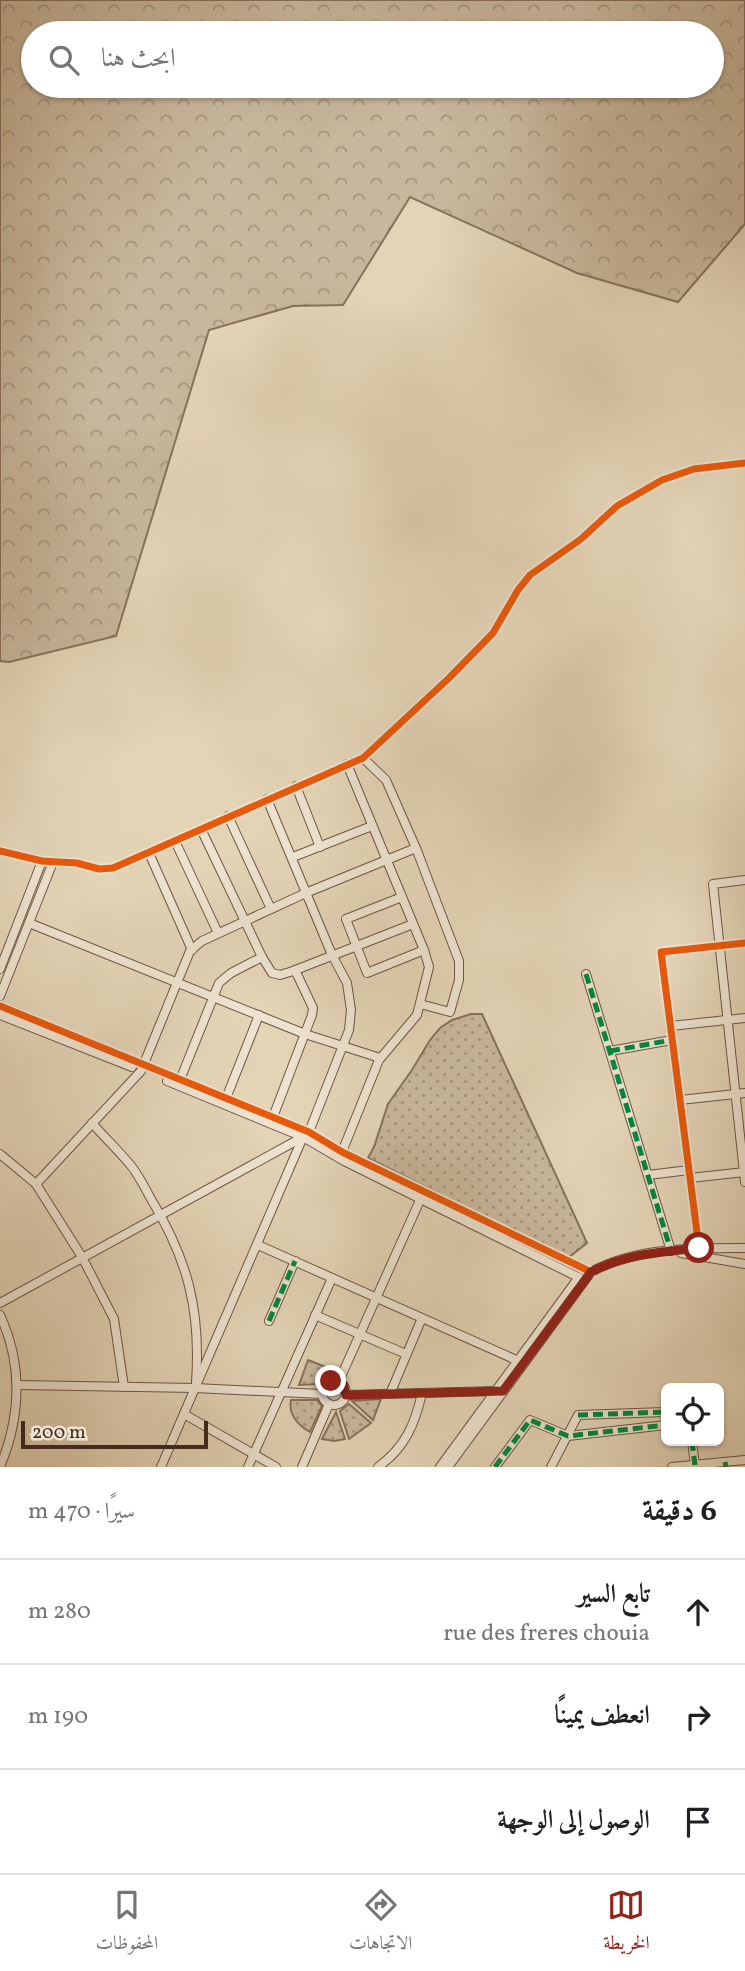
<!DOCTYPE html>
<html lang="ar">
<meta charset="utf-8">
<style>
:root{--surface:#fff;--page:#f6f6f6;--text:#202124;--muted:#757577;--line:#e0e0e0;--accent:#8f2418}
body{margin:0;font-family:Vollkorn,Amiri,serif;background:var(--page);color:var(--text);direction:rtl}
.controls{position:absolute;right:21px;bottom:21px;display:grid;overflow:hidden;border-radius:10px;box-shadow:0 2px 5px #0004}
.controls button{width:63px;height:63px;display:grid;place-items:center;padding:0;border:0;border-bottom:2px solid var(--line);background:var(--surface);color:var(--text);font:35px sans-serif}
.scale{position:absolute;left:21px;bottom:18px;width:187px;box-sizing:border-box;padding-left:7px;border:4px solid #462b1c;border-top:0;font-size:19px;line-height:24px;white-space:nowrap;color:#462b1c;-webkit-text-stroke:5px #ede3d0;paint-order:stroke}
.stop{position:absolute;width:21px;height:21px;margin:-16px;border:5px solid #8f2418;border-radius:50%;background:#fff}
.stop.end{background:#8f2418;border-color:#fff;box-shadow:0 2px 7px #0008}
.list{margin:0;padding:0;list-style:none}
h2{display:flex;justify-content:space-between;align-items:center;height:91px;margin:0;padding:0 28px;font-size:30px}
h2 small{font-size:23px;font-weight:400;color:var(--muted)}
.list li{display:grid;grid-template-columns:46px 1fr auto;gap:21px;align-items:center;box-sizing:border-box;height:105px;padding:0 28px;border-top:2px solid var(--line)}
.list b{display:block;font-size:26px;white-space:nowrap}
.list p{margin:0;font-size:23px;white-space:nowrap;color:var(--muted)}
.list em{font-size:23px;font-style:normal;color:var(--muted)}
.icon{flex:none;width:38px;height:38px;fill:none;stroke:currentColor;stroke-width:2;stroke-linecap:round;stroke-linejoin:round}
.map{position:relative;flex:none;width:745px;height:1467px;overflow:hidden;direction:ltr}
.search{position:absolute;background:var(--surface);box-shadow:0 2px 5px #0004;left:21px;right:21px;top:21px;height:77px;display:flex;align-items:center;gap:18px;box-sizing:border-box;padding:0 24px;border-radius:38px;color:var(--muted);font-size:26px}
.sheet{height:406px;background:var(--surface)}
nav{display:flex;justify-content:space-around;align-items:center;box-sizing:border-box;height:98px;border-top:2px solid var(--line);background:var(--surface);font-size:19px;color:var(--muted)}
nav a{display:grid;justify-items:center;gap:4px}
nav .on{color:var(--accent)}
.map>svg:first-child{display:block}
.grass{fill:url(#grass-dots);stroke:#87715c;stroke-width:2}
.forest{fill:url(#forest-crowns);stroke:#87715c;stroke-width:2;fill-rule:evenodd}
.lines{fill:none;stroke-linecap:round;stroke-linejoin:round}
.street-casing{stroke:#6d5542;stroke-width:10}
.street{stroke:#ede3d0;stroke-width:8}
.quiet{stroke:#00873e;stroke-width:5;stroke-dasharray:10 5;stroke-linecap:butt}
.cycleway-casing{stroke:#ede3d0;stroke-width:11}
.cycleway{stroke:#e8590c;stroke-width:7}
.route{stroke:#8f2418;stroke-width:9}
</style>
<div class="map">
<svg width="745" height="1467" viewBox="0 0 745 1467">
<defs>
<pattern id="grass-dots" width="8" height="8" patternUnits="userSpaceOnUse" patternTransform="scale(1.75)"><rect width="8" height="8" fill="#c8b79c"/><path d="M2 2h.1M6 6h.1" fill="none" stroke="#a4957e" stroke-width="1.8" stroke-linecap="round"/></pattern>
<pattern id="forest-crowns" width="20" height="18" patternUnits="userSpaceOnUse" patternTransform="scale(1.75)"><rect width="20" height="18" fill="#c8b79c"/><path d="M2 6a3 3 0 1 1 6 0M12 15a3 3 0 1 1 6 0" fill="none" stroke="#a4957e"/></pattern>
</defs>
<rect width="100%" height="100%" fill="#e3d4b6"/>
<filter id="stains"><feTurbulence type="fractalNoise" baseFrequency=".00286" numOctaves="4"/><feColorMatrix values="0 0 0 0 .2 0 0 0 0 .09 0 0 0 0 .02 0 0 0 .5 -.17"/></filter>
<radialGradient id="worn" r=".72"><stop offset=".6" stop-color="#630" stop-opacity="0"/><stop offset="1" stop-color="#630" stop-opacity=".3"/></radialGradient>
<g class="grass">
<path d="M471 1014H482L587 1243 568 1258 368 1158 374 1147 388 1104 412 1070 430 1040 440 1028 452 1020Z"/>
<path d="M308 1360 336 1371 323 1377 317 1384 299 1385Z"/>
<path d="M381 1399 373 1420 352 1401Z"/>
<path d="M291 1400H317L322 1406 310 1432C298 1425 288 1414 291 1400Z"/>
<path d="M349 1404 371 1423 349 1439 340 1411Z"/>
<path d="M336 1412 345 1439 334 1441 322 1439Z"/>
</g>
<path class="forest" d="M0 0H745V224L678 302 577 273 410 197 343 305 293 306 209 330 116 636 9 662 0 661ZM33 33H712V86H33Z"/>
<g class="lines">
<defs>
<g id="street">
<path d="M363 758 386 780 416 848 459 961V980L450 1012 420 1004"/>
<path d="M296 786 320 847"/>
<path d="M267 799 332 955 347 983 351 1010 349 1030 309 1132"/>
<path d="M228 816 271 909"/>
<path d="M201 829 262 957 272 973 280 975 293 971 413 924"/>
<path d="M175 841 218 933"/>
<path d="M0 851 42 861 77 863 99 869 113 868 363 758 449 678 493 633 518 590 530 575 581 539 617 506 662 480 694 469 745 463"/>
<path d="M149 853 192 950"/>
<path d="M293 857 372 826"/>
<path d="M745 880 713 884 745 1182"/>
<path d="M402 897 346 919 367 973 424 950"/>
<path d="M29 923 305 1034 380 1058"/>
<path d="M0 969 42 861"/>
<path d="M586 974 671 1251"/>
<path d="M0 996 53 862"/>
<path d="M0 1006 309 1132 342 1152 591 1272"/>
<path d="M0 1015 132 1067"/>
<path d="M671 1026 745 1018"/>
<path d="M610 1051 672 1040"/>
<path d="M143 1066 190 951 202 941 308 892 416 848"/>
<path d="M180 1080 219 983 231 973 262 957"/>
<path d="M167 1081 303 1137 344 1161 584 1280"/>
<path d="M680 1100 745 1093"/>
<path d="M225 1101 259 1015"/>
<path d="M273 1117 312 1015 313 1008 295 970"/>
<path d="M92 1123C105 1138 120 1152 132 1167 139 1176 145 1188 151 1199 188 1260 201 1311 196 1382"/>
<path d="M342 1152 379 1060 417 1015 429 967 424 950 347 764"/>
<path d="M0 1154 36 1184 82 1257 114 1319 124 1387"/>
<path d="M648 1175 689 1170"/>
<path d="M690 1178 745 1172"/>
<path d="M36 1184 141 1071"/>
<path d="M258 1245 523 1363"/>
<path d="M699 1248 661 952 745 943"/>
<path d="M681 1253 745 1264"/>
<path d="M0 1303 303 1137"/>
<path d="M0 1315C23 1365 21 1416 0 1467"/>
<path d="M315 1315 406 1354"/>
<path d="M269 1321 295 1261"/>
<circle cx="334" cy="1393" r="12"/>
<path d="M339 1381 421 1198"/>
<path d="M18 1385 195 1388 322 1394"/>
<path d="M390 1394 422 1318"/>
<path d="M347 1395 496 1391"/>
<path d="M184 1414 276 1467"/>
<path d="M692 1441 695 1465"/>
<path d="M161 1467 303 1137"/>
<path d="M248 1467 332 1278"/>
<path d="M302 1467 329 1404"/>
<path d="M378 1467C405 1448 415 1424 422 1393"/>
<path d="M440 1467 579 1277"/>
<path d="M448 1467 591 1272C637 1247 693 1248 745 1248"/>
<path d="M495 1467 530 1420 568 1436 666 1425"/>
<path d="M551 1467 578 1415 666 1412"/>
<path d="M672 1467 745 1460"/>
</g>
</defs>
<use href="#street" class="street-casing"/>
<use href="#street" class="street"/>
<g class="quiet">
<path d="M586 974 671 1251"/>
<path d="M610 1051 672 1040"/>
<path d="M269 1321 295 1261"/>
<path d="M578 1415 666 1412"/>
<path d="M692 1441 695 1465"/>
<path d="M725 1462 726 1467"/>
<path d="M495 1467 530 1420 568 1436 666 1425"/>
</g>
<defs>
<g id="cycleway">
<path d="M0 851 42 861 77 863 99 869 113 868 363 758 449 678 493 633 518 590 530 575 581 539 617 506 662 480 694 469 745 463"/>
<path d="M0 1006 309 1132 342 1152 591 1272"/>
<path d="M699 1248 661 952 745 943"/>
</g>
</defs>
<use href="#cycleway" class="cycleway-casing"/>
<use href="#cycleway" class="cycleway"/>
</g>
<g class="lines">
<path class="route" d="M331 1381 343 1384 346 1395 503 1391 591 1272C625 1254 661 1252 699 1248"/>
</g>
<rect width="100%" height="100%" filter="url(#stains)"/>
<rect width="100%" height="100%" fill="url(#worn)"/>
</svg>
<div class="controls">
<button><svg class="icon" aria-label="locate" viewBox="0 0 24 24"><circle cx="12" cy="12" r="6"/><path d="M12 2v4M12 18v4M2 12h4M18 12h4"/></svg></button>
</div>
<div class="scale">200 m</div>
<div class="stop" style="left:699px;top:1248px"></div>
<div class="stop end" style="left:331px;top:1381px"></div>
<div class="search"><svg class="icon" aria-label="search" viewBox="0 0 24 24"><circle cx="10" cy="10" r="6"/><path d="M15 15l6 6"/></svg>ابحث هنا</div>
</div>
<section class="sheet">
<h2>6 دقيقة<small>سيرًا · 470 m</small></h2>
<ul class="list">
<li><svg class="icon" aria-label="ahead" viewBox="0 0 24 24"><path d="M12 20V5M6 11l6-6 6 6"/></svg><div><b>تابع السير</b><p>rue des freres chouia</p></div><em>280 m</em></li>
<li><svg class="icon" aria-label="right" viewBox="0 0 24 24"><path d="M7 20v-9h11M14 6l5 5-5 5"/></svg><div><b>انعطف يمينًا</b></div><em>190 m</em></li>
<li><svg class="icon" aria-label="arrive" viewBox="0 0 24 24"><path d="M6 21V4h12l-3 4 3 4H6"/></svg><div><b>الوصول إلى الوجهة</b></div></li>
</ul>
</section>
<nav>
<a class="on"><svg class="icon" aria-label="map" viewBox="0 0 24 24"><path d="M3 6l6-2 6 2 6-2v14l-6 2-6-2-6 2zM9 4v14M15 6v14"/></svg>الخريطة</a>
<a><svg class="icon" aria-label="directions" viewBox="0 0 24 24"><path d="M12 3l9 9-9 9-9-9zM9 14v-3h6M13 9l2 2-2 2"/></svg>الاتجاهات</a>
<a><svg class="icon" aria-label="saved" viewBox="0 0 24 24"><path d="M7 4h10v16l-5-4-5 4z"/></svg>المحفوظات</a>
</nav>
